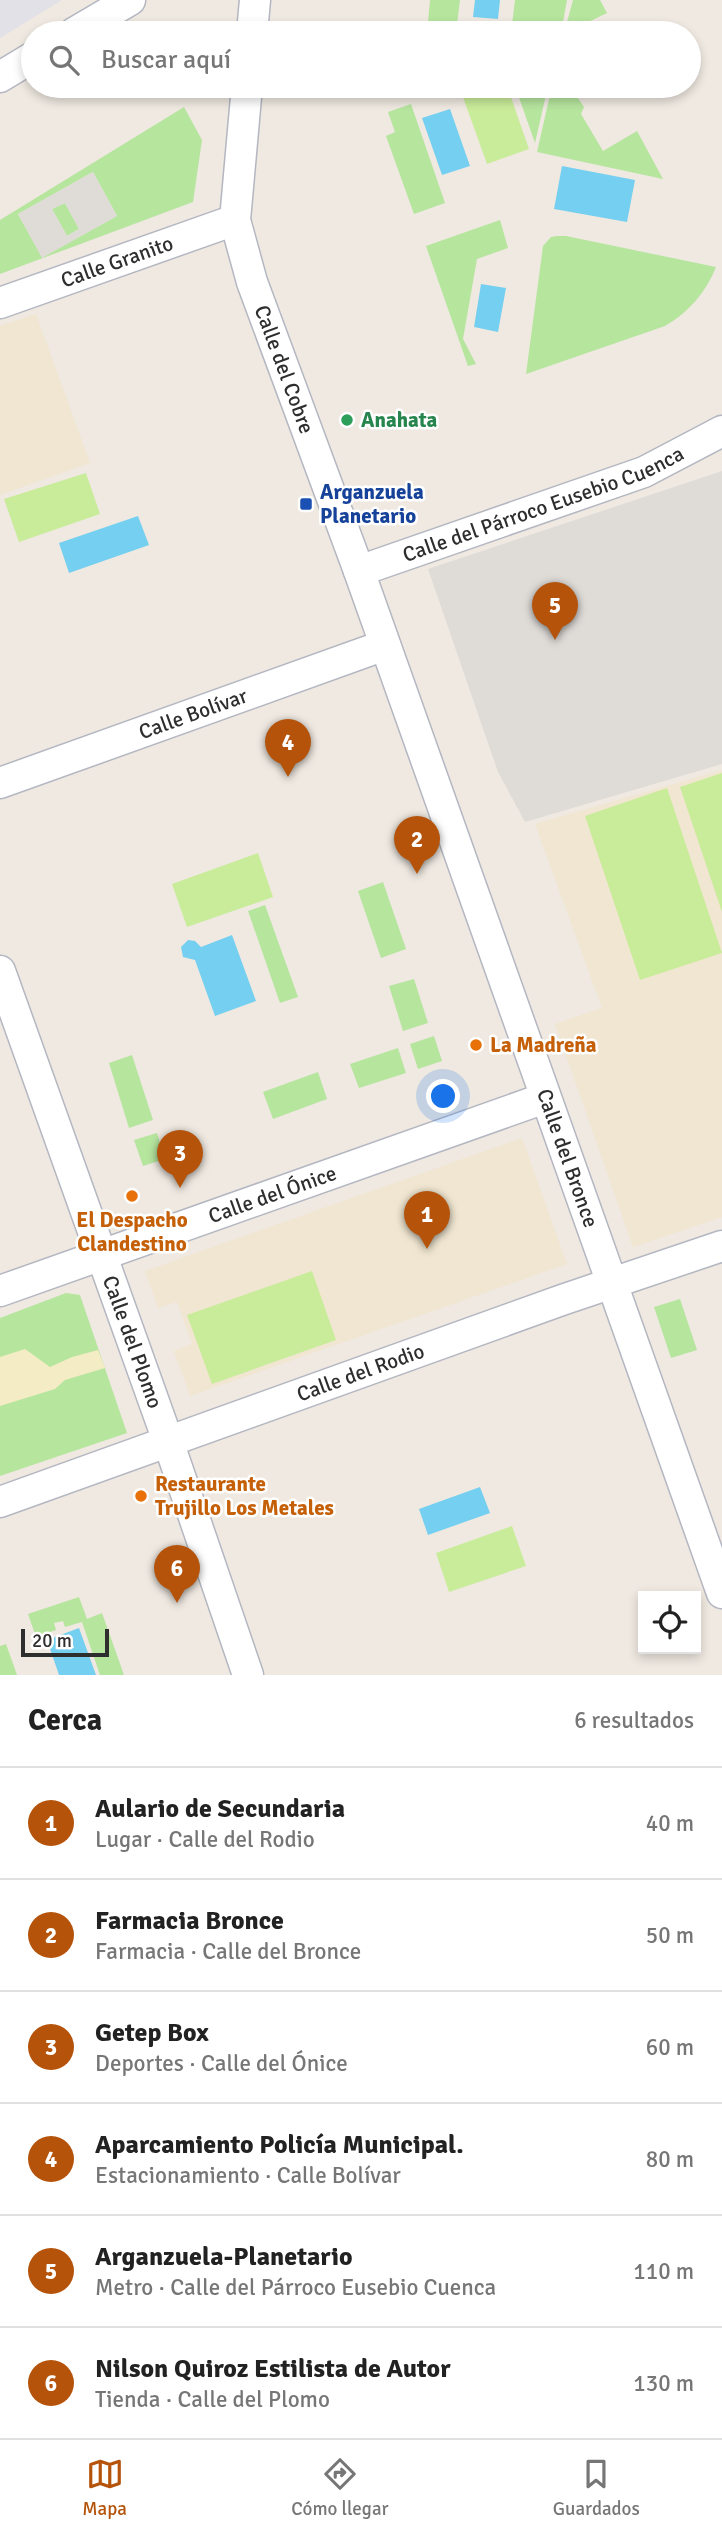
<!DOCTYPE html>
<html lang="es">
<meta charset="utf-8">
<style>
:root{--surface:#fff;--page:#f2f2f2;--text:#222;--muted:#767676;--line:#e0e0e0;--accent:#b45309}
body{margin:0;font-family:Signika,sans-serif;background:var(--page);color:var(--text)}
.controls{position:absolute;right:21px;bottom:21px;display:grid;overflow:hidden;border-radius:0px;box-shadow:0 4px 10px #0003}
.controls button{width:63px;height:63px;display:grid;place-items:center;padding:0;border:0;border-bottom:2px solid var(--line);background:var(--surface);color:var(--text);font:35px sans-serif}
.scale{position:absolute;left:21px;bottom:18px;width:88px;box-sizing:border-box;padding-left:7px;border:4px solid #2e2e2e;border-top:0;font-size:19px;line-height:24px;white-space:nowrap;color:#2e2e2e;-webkit-text-stroke:5px #fff;paint-order:stroke}
.you{position:absolute;left:444px;top:1097px;width:24px;height:24px;margin:-18px;border:5px solid #fff;border-radius:50%;background:#1a73e8;box-shadow:0 0 0 10px #1a73e833}
.badge{display:grid;place-items:center;width:46px;height:46px;border-radius:50%;background:var(--accent);color:#fff;font-size:23px;font-weight:700}
.pin{position:absolute;translate:-50% -58px;filter:drop-shadow(0 2px 4px #0008)}
.pin::after{content:'';position:absolute;top:37px;width:24px;height:21px;background:inherit;clip-path:polygon(0 0,100% 0,50% 100%)}
.list{margin:0;padding:0;list-style:none}
h2{display:flex;justify-content:space-between;align-items:center;height:91px;margin:0;padding:0 28px;font-size:30px}
h2 small{font-size:23px;font-weight:400;color:var(--muted)}
.list li{display:grid;grid-template-columns:46px 1fr auto;gap:21px;align-items:center;box-sizing:border-box;height:112px;padding:0 28px;border-top:2px solid var(--line)}
.list b{display:block;font-size:26px;white-space:nowrap}
.list p{margin:0;font-size:23px;white-space:nowrap;color:var(--muted)}
.list em{font-size:23px;font-style:normal;color:var(--muted)}
.icon{flex:none;width:38px;height:38px;fill:none;stroke:currentColor;stroke-width:2;stroke-linecap:round;stroke-linejoin:round}
.map{position:relative;flex:none;width:722px;height:1675px;overflow:hidden}
.search{position:absolute;background:var(--surface);box-shadow:0 4px 10px #0003;left:21px;right:21px;top:21px;height:77px;display:flex;align-items:center;gap:18px;box-sizing:border-box;padding:0 24px;border-radius:38px;color:var(--muted);font-size:26px}
.sheet{height:763px;background:var(--surface)}
nav{display:flex;justify-content:space-around;align-items:center;box-sizing:border-box;height:98px;border-top:2px solid var(--line);background:var(--surface);font-size:19px;color:var(--muted)}
nav a{display:grid;justify-items:center;gap:4px}
nav .on{color:var(--accent)}
.map>svg:first-child{display:block}
.industrial{fill:#e3e1e8}
.education{fill:#f0e6d1}
.green{fill:#b6e59e;fill-rule:evenodd}
.sand{fill:#f3ecc5}
.pitch{fill:#c9ec9a}
.plaza{fill:#dfdcd8;fill-rule:evenodd}
.water{fill:#75cff0}
.lines{fill:none;stroke-linecap:round;stroke-linejoin:round}
.street-casing{stroke:#b4b7c1;stroke-width:33}
.street{stroke:#fff;stroke-width:30}
.leisure-dot{fill:#2e9e5b;stroke:#fff;stroke-width:2.5}
.transit-dot{fill:#1a4fb4;stroke:#fff;stroke-width:2.5}
.food-dot{fill:#e8710a;stroke:#fff;stroke-width:2.5}
.labels{text-anchor:middle;dominant-baseline:central;stroke-width:5;stroke-linejoin:round;paint-order:stroke}
.street-label{font-size:21px;fill:#2e2e2e;stroke:#fff}
.leisure-label{font-size:21px;font-weight:bold;fill:#27864d;stroke:#fff;text-anchor:start}
.transit-label{font-size:21px;font-weight:bold;fill:#164399;stroke:#fff;text-anchor:start}
.food-label{font-size:21px;font-weight:bold;fill:#c56008;stroke:#fff;text-anchor:start}
</style>
<div class="map">
<svg width="722" height="1675" viewBox="0 0 722 1675">
<rect width="100%" height="100%" fill="#efe9e1"/>
<path class="industrial" d="M0 0H62L0 38Z"/>
<g class="education">
<path d="M36 314 90 463 0 495V326Z"/>
<path d="M722 770V1217L633 1247 555 1024 602 1008 535 824Z"/>
<path d="M522 1138 567 1264 190 1396 174 1351 192 1344 177 1302 158 1308 145 1271Z"/>
</g>
<g class="green">
<path d="M430 0H460L456 33H427Z"/>
<path d="M515 0H567L561 33H511Z"/>
<path d="M573 0H600L607 13 580 26 576 33H564Z"/>
<path d="M515 86H548L535 143Z"/>
<path d="M552 86H575L571 88 584 107 581 114 603 151 637 131 663 179 537 152Z"/>
<path d="M411 104 445 203 414 214 386 136 395 132 388 112Z"/>
<path d="M184 107 202 140 193 202 0 274V220ZM93 172 117 216 42 257 18 214Z"/>
<path d="M65 203 79 229 67 236 52 209Z"/>
<path d="M500 220 508 248 477 259 463 339 476 364 468 366 426 246Z"/>
<path d="M557 236H566L716 267C706 292 689 312 665 326L526 374 543 246 551 237Z"/>
<path d="M383 882 406 949 381 958 358 891Z"/>
<path d="M265 905 298 997 280 1003 248 911Z"/>
<path d="M414 979 428 1023 403 1031 389 986Z"/>
<path d="M434 1036 442 1061 418 1069 410 1044Z"/>
<path d="M398 1048 406 1073 359 1088 350 1064Z"/>
<path d="M132 1055 153 1120 129 1128 109 1063Z"/>
<path d="M318 1072 327 1099 273 1119 263 1092Z"/>
<path d="M157 1133 165 1159 143 1166 134 1140Z"/>
<path d="M66 1293 80 1295 127 1433 0 1476V1318Z"/>
<path d="M680 1299 697 1350 671 1358 654 1307Z"/>
<path d="M79 1597 87 1619 102 1613 124 1675H100L82 1622 65 1627 63 1621 54 1623 56 1630 36 1637 28 1614Z"/>
<path d="M6 1644 17 1675H0V1646Z"/>
</g>
<path class="sand" d="M25 1349 50 1367 72 1357 98 1350 105 1368 65 1380 55 1389 0 1406V1357Z"/>
<g class="pitch">
<path d="M459 86H507L529 149 487 164Z"/>
<path d="M86 473 100 514 19 542 4 499Z"/>
<path d="M722 773V912L680 787Z"/>
<path d="M667 788 722 953 640 980 585 816Z"/>
<path d="M258 853 273 897 187 927 172 884Z"/>
<path d="M312 1271 336 1340 212 1384 187 1315Z"/>
<path d="M512 1526 526 1566 449 1592 436 1553Z"/>
</g>
<g class="plaza">
<path d="M93 172 117 216 42 258 18 214ZM65 203 79 229 67 236 52 209Z"/>
<path d="M722 471V764L525 822 498 772 428 569Z"/>
</g>
<g class="water">
<path d="M475 0H500L498 19 473 17Z"/>
<path d="M450 109 470 166 442 175 422 118Z"/>
<path d="M562 166 635 180 627 222 554 209Z"/>
<path d="M481 284 506 288 498 332 474 327Z"/>
<path d="M138 516 149 545 69 573 59 543Z"/>
<path d="M232 935 256 1001 215 1016 195 960 183 957 181 947 188 940 195 941 201 947Z"/>
<path d="M480 1487 490 1513 428 1535 419 1509Z"/>
<path d="M79 1628 96 1675H59L47 1640Z"/>
</g>
<g class="lines">
<defs>
<g id="street">
<path d="M74 33 130 0"/>
<path d="M252 33 255 0"/>
<path d="M0 77 33 57"/>
<path id="s1" d="M247 86 235 220 252 282 359 571 722 1593"/>
<path id="s2" d="M0 303 235 220"/>
<path id="s3" d="M359 571 644 472 722 431"/>
<path id="s4" d="M0 783 385 645"/>
<path id="s5" d="M0 971 168 1441 248 1675"/>
<path id="s6" d="M0 1291 545 1098"/>
<path id="s7" d="M0 1502 562 1300 722 1246"/>
</g>
</defs>
<use href="#street" class="street-casing"/>
<use href="#street" class="street"/>
</g>
<circle class="leisure-dot" cx="347" cy="420" r="7"/>
<rect class="transit-dot" x="299" y="497" width="14" height="14" rx="3.5"/>
<g class="food-dot">
<circle cx="476" cy="1045" r="7"/>
<circle cx="132" cy="1196" r="7"/>
<circle cx="141" cy="1496" r="7"/>
</g>
<g class="labels">
<g class="street-label">
<text stroke="none"><textPath href="#s2" startOffset="124">Calle Granito</textPath></text>
<text stroke="none"><textPath href="#s1" startOffset="292">Calle del Cobre</textPath></text>
<text stroke="none"><textPath href="#s3" startOffset="196">Calle del Párroco Eusebio Cuenca</textPath></text>
<text stroke="none"><textPath href="#s4" startOffset="205">Calle Bolívar</textPath></text>
<text stroke="none"><textPath href="#s1" startOffset="1130">Calle del Bronce</textPath></text>
<text stroke="none"><textPath href="#s6" startOffset="289">Calle del Ónice</textPath></text>
<text stroke="none"><textPath href="#s5" startOffset="394">Calle del Plomo</textPath></text>
<text stroke="none"><textPath href="#s7" startOffset="383">Calle del Rodio</textPath></text>
</g>
<g class="leisure-label">
<text x="361" y="420">Anahata</text>
</g>
<g class="transit-label">
<text x="320" y="492">Arganzuela<tspan x="320" dy="24">Planetario</tspan></text>
</g>
<g class="food-label">
<text x="490" y="1045">La Madreña</text>
<text x="132" y="1220" text-anchor="middle">El Despacho<tspan x="132" dy="24">Clandestino</tspan></text>
<text x="155" y="1484">Restaurante<tspan x="155" dy="24">Trujillo Los Metales</tspan></text>
</g>
</g>
</svg>
<div class="controls">
<button><svg class="icon" aria-label="locate" viewBox="0 0 24 24"><circle cx="12" cy="12" r="6"/><path d="M12 2v4M12 18v4M2 12h4M18 12h4"/></svg></button>
</div>
<div class="scale">20 m</div>
<div class="you"></div>
<div class="pin badge" style="left:427px;top:1249px">1</div>
<div class="pin badge" style="left:417px;top:874px">2</div>
<div class="pin badge" style="left:180px;top:1188px">3</div>
<div class="pin badge" style="left:288px;top:777px">4</div>
<div class="pin badge" style="left:555px;top:640px">5</div>
<div class="pin badge" style="left:177px;top:1603px">6</div>
<div class="search"><svg class="icon" aria-label="search" viewBox="0 0 24 24"><circle cx="10" cy="10" r="6"/><path d="M15 15l6 6"/></svg>Buscar aquí</div>
</div>
<section class="sheet">
<h2>Cerca<small>6 resultados</small></h2>
<ul class="list">
<li><span class="badge">1</span><div><b>Aulario de Secundaria</b><p>Lugar · Calle del Rodio</p></div><em>40 m</em></li>
<li><span class="badge">2</span><div><b>Farmacia Bronce</b><p>Farmacia · Calle del Bronce</p></div><em>50 m</em></li>
<li><span class="badge">3</span><div><b>Getep Box</b><p>Deportes · Calle del Ónice</p></div><em>60 m</em></li>
<li><span class="badge">4</span><div><b>Aparcamiento Policía Municipal.</b><p>Estacionamiento · Calle Bolívar</p></div><em>80 m</em></li>
<li><span class="badge">5</span><div><b>Arganzuela-Planetario</b><p>Metro · Calle del Párroco Eusebio Cuenca</p></div><em>110 m</em></li>
<li><span class="badge">6</span><div><b>Nilson Quiroz Estilista de Autor</b><p>Tienda · Calle del Plomo</p></div><em>130 m</em></li>
</ul>
</section>
<nav>
<a class="on"><svg class="icon" aria-label="map" viewBox="0 0 24 24"><path d="M3 6l6-2 6 2 6-2v14l-6 2-6-2-6 2zM9 4v14M15 6v14"/></svg>Mapa</a>
<a><svg class="icon" aria-label="directions" viewBox="0 0 24 24"><path d="M12 3l9 9-9 9-9-9zM9 14v-3h6M13 9l2 2-2 2"/></svg>Cómo llegar</a>
<a><svg class="icon" aria-label="saved" viewBox="0 0 24 24"><path d="M7 4h10v16l-5-4-5 4z"/></svg>Guardados</a>
</nav>
